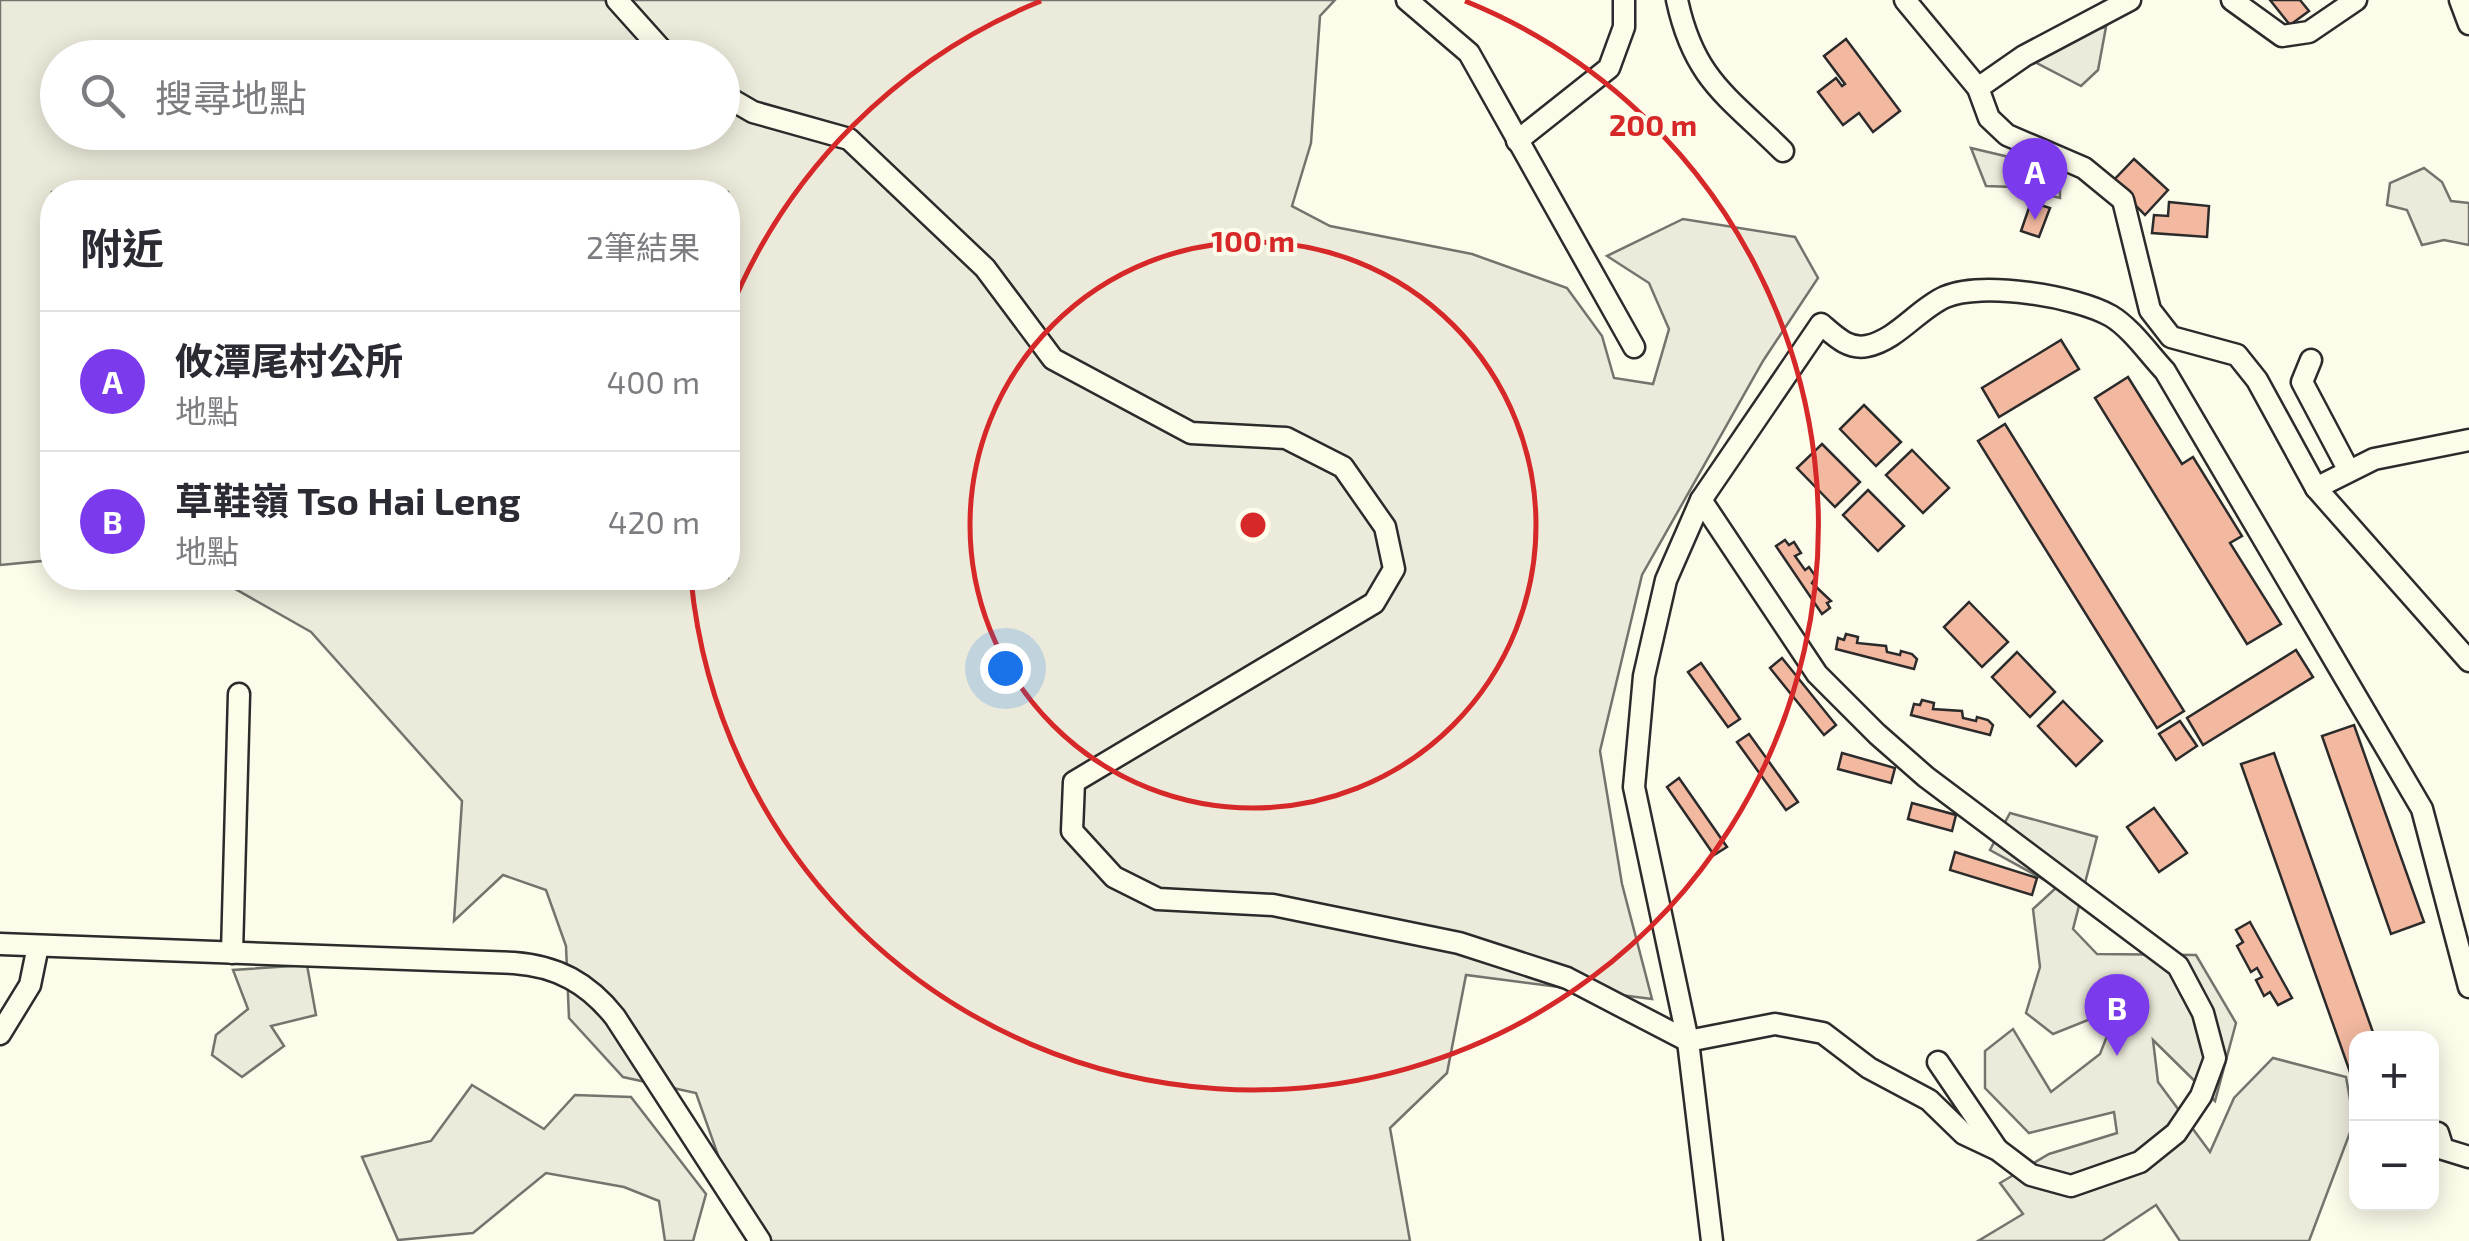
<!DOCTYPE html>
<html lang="zh-TW">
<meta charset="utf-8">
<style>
:root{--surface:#fff;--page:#f7f7f7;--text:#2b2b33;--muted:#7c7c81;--line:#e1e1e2;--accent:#7c3aed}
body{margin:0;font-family:"Exo 2","Noto Sans TC",sans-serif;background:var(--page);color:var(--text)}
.controls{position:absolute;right:30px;bottom:30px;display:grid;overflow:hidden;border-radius:20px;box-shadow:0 5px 25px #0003}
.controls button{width:90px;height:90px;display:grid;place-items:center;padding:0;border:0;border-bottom:2px solid var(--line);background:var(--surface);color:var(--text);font:50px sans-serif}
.you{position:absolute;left:1005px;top:668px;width:35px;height:35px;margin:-25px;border:8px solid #fff;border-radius:50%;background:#1a73e8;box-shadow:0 0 0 15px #1a73e833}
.badge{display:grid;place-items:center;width:65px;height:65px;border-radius:50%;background:var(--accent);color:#fff;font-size:32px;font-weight:700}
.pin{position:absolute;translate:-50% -82px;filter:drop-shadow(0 2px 5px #0008)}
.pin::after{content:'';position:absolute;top:52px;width:35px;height:30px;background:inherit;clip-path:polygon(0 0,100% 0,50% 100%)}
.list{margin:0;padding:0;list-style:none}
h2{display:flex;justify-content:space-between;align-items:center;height:130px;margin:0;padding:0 40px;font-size:42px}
h2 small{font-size:32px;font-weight:400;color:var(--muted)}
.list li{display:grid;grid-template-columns:65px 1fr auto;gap:30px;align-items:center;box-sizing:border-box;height:140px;padding:0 40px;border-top:2px solid var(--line)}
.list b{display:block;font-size:38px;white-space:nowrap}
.list p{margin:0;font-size:32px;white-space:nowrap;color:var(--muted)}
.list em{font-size:32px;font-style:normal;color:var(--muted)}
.icon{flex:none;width:55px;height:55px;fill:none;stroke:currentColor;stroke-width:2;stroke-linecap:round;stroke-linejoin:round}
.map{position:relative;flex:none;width:2469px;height:1241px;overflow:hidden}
.search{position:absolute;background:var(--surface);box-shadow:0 5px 25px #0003;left:40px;top:40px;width:700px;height:110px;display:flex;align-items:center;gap:25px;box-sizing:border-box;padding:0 35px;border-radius:55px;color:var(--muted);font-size:38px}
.panel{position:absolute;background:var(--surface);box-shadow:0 5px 25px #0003;left:40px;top:180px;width:700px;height:410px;border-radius:40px}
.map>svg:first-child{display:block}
.green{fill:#ecebdb;stroke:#74746e;stroke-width:2.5;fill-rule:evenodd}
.building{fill:#f2b8a0;stroke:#2b2b2b;stroke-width:2.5}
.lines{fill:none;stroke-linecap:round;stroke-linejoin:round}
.minor-casing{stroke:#2b2b2b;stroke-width:25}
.minor{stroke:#fdfbea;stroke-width:20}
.ring{fill:none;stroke:#d62828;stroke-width:5}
.centre{fill:#d62828;stroke:#fdfbea;stroke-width:5}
.ring-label{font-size:30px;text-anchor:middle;font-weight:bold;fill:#d62828;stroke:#fdfbea;stroke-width:8;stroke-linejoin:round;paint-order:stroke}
</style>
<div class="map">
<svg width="2469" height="1241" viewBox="0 0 2469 1241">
<rect width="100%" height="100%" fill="#fdfbea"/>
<g class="green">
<path d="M0 0H1335L1320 16 1311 143 1292 206 1330 226 1472 254 1567 288 1602 336 1614 378 1653 384 1669 329 1649 283 1607 256 1683 219 1795 237 1818 278 1763 361 1642 575 1600 751 1622 884 1652 999 1466 975 1447 1073 1390 1128 1410 1241H768L730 1189 696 1093 623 1077 569 1018 566 946 546 890 503 875 454 921 462 801 311 632 216 578H728V192H52V560L0 565ZM58 58H722V132H58Z"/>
<path d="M2106 27 2098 70 2081 86 2033 61 2038 42Z"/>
<path d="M1971 148 2060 169V198L2014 187 1986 186Z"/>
<path d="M2424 168 2442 182 2451 201 2469 203V245L2444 240 2422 245 2407 210 2387 205 2390 183Z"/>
<path d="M2010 813 2097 837 2073 929 2097 954 2196 955 2236 1023 2215 1101 2153 1040 2158 1082 2210 1152 2234 1098 2273 1058 2346 1077 2354 1122 2309 1241H2180L2156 1205 2102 1241H1978L2023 1214 2000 1183 2049 1154 2117 1133 2114 1112 2029 1133 1985 1088V1051L2013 1029 2051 1092 2100 1054 2118 1008 2053 1034 2026 1013 2040 967 2033 909 2057 887 1990 850Z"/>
<path d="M307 965 316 1015 271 1026 284 1046 242 1077 212 1055 216 1035 248 1009 233 970Z"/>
<path d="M472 1085 544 1129 575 1095 631 1097 706 1194 693 1241H665L659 1201 624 1187 546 1173 473 1233 398 1240 362 1157 431 1141Z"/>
</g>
<g class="building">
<path d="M2270 0H2300L2309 11 2290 25Z"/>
<path d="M1846 39 1900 111 1873 132 1859 113 1843 125 1818 92 1836 78 1842 86 1845 84 1824 56Z"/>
<path d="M2134 159 2168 190 2145 215 2112 182Z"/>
<path d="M2031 202 2050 208 2039 237 2021 231Z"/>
<path d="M2169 202 2209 206 2207 237 2152 233 2154 215 2168 216Z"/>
<path d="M2061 340 2079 369 1999 417 1982 388Z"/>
<path d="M2128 377 2182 464 2193 457 2242 536 2230 543 2281 624 2247 644 2095 398Z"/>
<path d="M1864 405 1901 442 1876 466 1840 429Z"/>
<path d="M2005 424 2184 711 2157 728 1978 441Z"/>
<path d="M1822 444 1860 482 1835 507 1797 468Z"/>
<path d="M1912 450 1949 488 1923 513 1886 475Z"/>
<path d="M1868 490 1904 526 1878 551 1843 515Z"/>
<path d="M1785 540 1789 545 1794 542 1801 553 1795 556 1805 570 1809 567 1816 577 1812 583 1831 601 1827 603 1830 608 1822 614 1776 546Z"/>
<path d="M1969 602 2008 642 1982 667 1944 627Z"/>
<path d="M1846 634 1858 637 1857 643 1886 646 1887 652 1900 655 1901 651 1912 654 1917 659 1914 669 1836 649 1838 638 1844 640Z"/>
<path d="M2296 650 2313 677 2203 745 2187 718Z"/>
<path d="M2017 652 2055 692 2030 717 1992 677Z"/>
<path d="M1782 658 1836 725 1824 735 1770 668Z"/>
<path d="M1701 663 1740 719 1728 727 1688 672Z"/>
<path d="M1922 700 1934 703 1933 709 1962 711 1963 718 1976 721 1977 717 1988 720 1993 725 1990 735 1911 715 1914 704 1920 705Z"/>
<path d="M2063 701 2102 741 2076 766 2038 726Z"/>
<path d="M2180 721 2197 746 2176 760 2159 734Z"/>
<path d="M2354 725 2424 922 2391 934 2322 736Z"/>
<path d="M1749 734 1798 802 1786 810 1737 742Z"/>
<path d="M1842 753 1895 768 1891 783 1838 769Z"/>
<path d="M2274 753 2375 1038H2356V1089L2241 764Z"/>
<path d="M1679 778 1727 847 1714 855 1667 787Z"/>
<path d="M1912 803 1956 815 1952 831 1908 819Z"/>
<path d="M2154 808 2187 853 2159 872 2127 827Z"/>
<path d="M1955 852 2037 878 2032 895 1950 870Z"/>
<path d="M2250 922 2292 998 2278 1005 2270 992 2264 996 2256 980 2262 977 2257 968 2251 972 2237 946 2243 942 2236 930Z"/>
</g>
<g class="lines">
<defs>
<g id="minor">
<path d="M617 0 669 58"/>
<path d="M1407 0 1469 53 1634 347"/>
<path d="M1677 0C1694 80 1729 97 1783 151"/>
<path d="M1905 0 1978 88 1989 118 2007 135 2084 168 2123 200 2150 310 2171 337 2237 355 2257 380 2316 488 2469 661"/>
<path d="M2232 0 2282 36 2309 32 2356 0"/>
<path d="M2460 0 2469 24"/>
<path d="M1978 88 2024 56 2130 0"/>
<path d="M722 94 753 112 849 139 985 268 1053 359 1191 433 1286 438 1343 467 1385 527 1394 569 1374 603 1074 782 1072 831 1114 877 1158 899 1273 905 1459 943 1567 978 1688 1041 1775 1024 1823 1033 1869 1068 1929 1100 1964 1134 1998 1150 2031 1175 2071 1186 2140 1162 2176 1133 2201 1096 2215 1058 2203 1013 2178 966 1926 777 1877 734 1817 674 1701 500"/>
<path d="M1517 141 1609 68 1624 27V0"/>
<path d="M2311 360 2302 382 2349 471"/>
<path d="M2316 488 2374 459 2469 440"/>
<path d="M0 944 514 963C557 966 588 983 615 1017L760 1241"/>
<path d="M232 953 239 694"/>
<path d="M0 1034 30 985 38 946"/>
<path d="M1938 1062 1997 1149"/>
<path d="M2438 1133 2443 1149 2469 1157"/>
<path d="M1712 1241 1688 1041 1634 787 1644 676 1666 580 1701 500 1821 324C1834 335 1848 350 1867 346 1897 340 1918 309 1945 297 1982 281 2076 296 2111 316 2131 328 2149 354 2165 371L2422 809 2469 987"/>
</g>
</defs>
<use href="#minor" class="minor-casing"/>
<use href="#minor" class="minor"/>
</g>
<g class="ring">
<circle cx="1253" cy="525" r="283"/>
<path d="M729 313A565 565 0 0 1 1041 1M1465 1A565 565 0 1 1 691 579"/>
</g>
<circle cx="1253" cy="525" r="15" class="centre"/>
<g class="ring-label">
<text x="1653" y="136">200 m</text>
<text x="1253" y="252">100 m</text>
</g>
</svg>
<div class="controls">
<button>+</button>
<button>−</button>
</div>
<div class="you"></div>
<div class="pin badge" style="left:2035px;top:220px">A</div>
<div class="pin badge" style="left:2117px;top:1056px">B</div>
<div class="search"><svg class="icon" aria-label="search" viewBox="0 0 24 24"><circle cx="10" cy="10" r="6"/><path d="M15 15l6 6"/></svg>搜尋地點</div>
<section class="panel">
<h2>附近<small>2筆結果</small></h2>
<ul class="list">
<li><span class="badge">A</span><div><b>攸潭尾村公所</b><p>地點</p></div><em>400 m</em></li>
<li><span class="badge">B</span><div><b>草鞋嶺 Tso Hai Leng</b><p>地點</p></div><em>420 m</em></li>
</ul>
</section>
</div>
